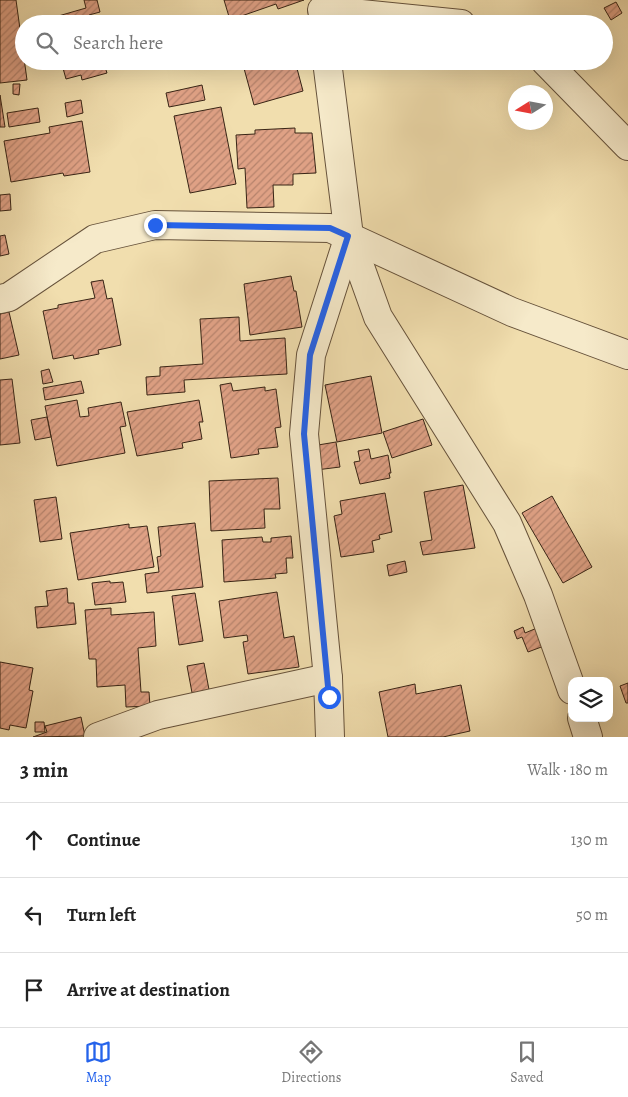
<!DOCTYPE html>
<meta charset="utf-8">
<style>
:root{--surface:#fff;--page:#f6f6f6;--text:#222;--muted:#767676;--line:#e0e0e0;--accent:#2563eb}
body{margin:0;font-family:Alegreya,serif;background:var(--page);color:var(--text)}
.controls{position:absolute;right:15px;bottom:15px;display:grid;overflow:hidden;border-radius:10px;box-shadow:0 5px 20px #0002}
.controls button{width:45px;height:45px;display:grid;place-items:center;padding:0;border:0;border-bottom:1px solid var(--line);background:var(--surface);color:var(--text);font:25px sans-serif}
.compass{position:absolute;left:508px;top:85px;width:45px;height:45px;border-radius:50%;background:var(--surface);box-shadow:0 5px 20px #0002;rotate:259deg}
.stop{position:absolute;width:15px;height:15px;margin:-11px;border:4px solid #2563eb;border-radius:50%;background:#fff}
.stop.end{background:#2563eb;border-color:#fff;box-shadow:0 1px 5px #0008}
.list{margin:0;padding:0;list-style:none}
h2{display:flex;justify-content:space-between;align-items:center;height:65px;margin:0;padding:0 20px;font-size:21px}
h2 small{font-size:16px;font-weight:400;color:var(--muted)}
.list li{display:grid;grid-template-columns:32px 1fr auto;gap:15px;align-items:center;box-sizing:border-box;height:75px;padding:0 20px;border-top:1px solid var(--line)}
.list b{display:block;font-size:19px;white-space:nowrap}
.list em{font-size:16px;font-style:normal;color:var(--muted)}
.icon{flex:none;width:28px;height:28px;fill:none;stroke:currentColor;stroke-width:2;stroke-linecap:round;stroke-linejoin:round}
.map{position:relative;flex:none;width:628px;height:737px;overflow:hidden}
.search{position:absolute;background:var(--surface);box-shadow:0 5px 20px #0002;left:15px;right:15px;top:15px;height:55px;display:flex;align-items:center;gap:12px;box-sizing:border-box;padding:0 18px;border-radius:28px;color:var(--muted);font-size:19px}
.sheet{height:290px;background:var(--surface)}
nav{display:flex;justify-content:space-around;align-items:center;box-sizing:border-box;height:70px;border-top:1px solid var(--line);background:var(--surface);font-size:14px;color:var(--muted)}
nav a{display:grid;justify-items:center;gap:2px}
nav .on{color:var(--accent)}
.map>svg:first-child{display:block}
.building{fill:url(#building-hatch);stroke:#382415}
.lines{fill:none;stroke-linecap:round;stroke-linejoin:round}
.street-casing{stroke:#66523b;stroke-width:30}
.street{stroke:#f6eaca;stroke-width:28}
.route{stroke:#2563eb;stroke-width:6}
</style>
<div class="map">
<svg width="628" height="737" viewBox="0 0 628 737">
<defs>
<pattern id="building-hatch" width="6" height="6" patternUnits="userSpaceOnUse" patternTransform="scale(1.25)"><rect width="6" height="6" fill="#dfa185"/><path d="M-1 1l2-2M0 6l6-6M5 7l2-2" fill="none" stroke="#b6836c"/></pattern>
</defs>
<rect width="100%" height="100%" fill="#f1deae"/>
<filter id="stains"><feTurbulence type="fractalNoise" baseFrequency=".004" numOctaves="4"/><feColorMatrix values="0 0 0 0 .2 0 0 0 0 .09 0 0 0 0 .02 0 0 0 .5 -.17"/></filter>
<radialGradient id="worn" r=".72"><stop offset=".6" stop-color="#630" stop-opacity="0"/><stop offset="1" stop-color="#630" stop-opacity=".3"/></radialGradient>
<g class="building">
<path d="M0 0H16L27 80 0 83Z"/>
<path d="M84 0H97L100 12 89 15 91 24H49L48 19 86 8Z"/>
<path d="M224 0H304L278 9 276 4 230 20Z"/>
<path d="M616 2 622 13 611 20 604 8Z"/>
<path d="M273 16 275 24H246Z"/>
<path d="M61 61H103L107 73 82 80 81 75 66 79Z"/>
<path d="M242 61H295L303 91 254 105Z"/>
<path d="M13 84H20L19 95 13 94Z"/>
<path d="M202 85 205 100 169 107 166 93Z"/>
<path d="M0 95 5 127H0Z"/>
<path d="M81 100 83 113 67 117 65 103Z"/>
<path d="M221 107 236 184 190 193 174 116Z"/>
<path d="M38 108 40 122 9 127 7 113Z"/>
<path d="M82 121 90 172 64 176 63 173 11 182 4 141 50 133 49 127Z"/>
<path d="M295 128V133H312L316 173 293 174V185H273L274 207 247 208 245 168 238 169 236 135 255 134V130Z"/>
<path d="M10 194 11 210 0 211V195Z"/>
<path d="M5 235 9 254 0 256V236Z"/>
<path d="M291 276 294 291H296L302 327 250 335 244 284Z"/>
<path d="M103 280 107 299 112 298 121 345 98 350 99 354 74 359 73 355 53 359 43 311 58 308V305L95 298 91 282Z"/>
<path d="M9 312 19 355 0 359V314Z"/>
<path d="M239 317 240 341 285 338 287 374 184 380 185 392 147 395 146 377 160 376V367L203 364 200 319Z"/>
<path d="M49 369 53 382 43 384 41 371Z"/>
<path d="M371 376 382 433 337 442 325 385Z"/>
<path d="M12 379 20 443 0 445V380Z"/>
<path d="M81 381 84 393 45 400 43 388Z"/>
<path d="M231 383 233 391 265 387V391L276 389 281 427 275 428 278 447 258 449 259 454 231 458 220 385Z"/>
<path d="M77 400 80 417 89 416 88 408 121 402 126 426 120 427 125 453 57 466 45 406Z"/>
<path d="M199 400 203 422H199L202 439 182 443 183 448 137 456 127 412Z"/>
<path d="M47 417 51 437 35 440 31 420Z"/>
<path d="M423 419 432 445 392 458 383 432Z"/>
<path d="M336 442 340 467 316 470 312 446Z"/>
<path d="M369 449 371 459 388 455 391 473H389L390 478 360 484 354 462 360 461 358 451Z"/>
<path d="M278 478 280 509H264L265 528 211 531 209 481Z"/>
<path d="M463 485 475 548 423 555 420 542 432 540 424 492Z"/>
<path d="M385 493 392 532 379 535 380 539 372 541 374 552 341 557 334 516 342 514 340 501Z"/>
<path d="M552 496 592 567 563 583 522 513Z"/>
<path d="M56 497 62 539 40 542 34 500Z"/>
<path d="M195 523 203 587 147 593 145 574 159 572 157 557 161 556 158 527Z"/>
<path d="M129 524V528L147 526 154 567 78 580 70 533Z"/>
<path d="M291 536 293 558H286L287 573 275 574 276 578 224 582 222 540 262 537 263 542H271V538Z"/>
<path d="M405 561 407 572 389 576 387 565Z"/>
<path d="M110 581V583L123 582 126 602 95 605 92 583Z"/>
<path d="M67 588 68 603H74L76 624 37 628 35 607 48 606 46 591Z"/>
<path d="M277 592 284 638 294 636 299 667 248 674 243 642 248 641 247 635 224 638 219 601Z"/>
<path d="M195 593 203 641 179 645 172 596Z"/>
<path d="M111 608V615L154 612 156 646 138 648 141 692H149L150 706 126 707 125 685 97 687 96 659H89L85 610Z"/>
<path d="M523 627 525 633 537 628 544 646 528 652 522 637 517 639 514 631Z"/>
<path d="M0 662 33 668 29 690 33 691 26 728 10 725 9 730 0 728Z"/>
<path d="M204 663 210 695 193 698 187 666Z"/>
<path d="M628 683V703H626L620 686Z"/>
<path d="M415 684 416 694 461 685 470 731 443 737H388L379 692Z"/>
<path d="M81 717 85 736 33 737 47 732 45 726Z"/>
<path d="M35 722H44L45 732H35Z"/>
</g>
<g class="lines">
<defs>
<g id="street">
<path d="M322 10 461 24"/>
<path d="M327 61 349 236 378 317 507 523 538 595 572 690"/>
<path d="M545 61 628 146"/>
<path d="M0 299 9 297 95 239 155 225 330 228 512 312 628 355"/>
<path d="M582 718 588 737"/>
<path d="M98 737 158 715 328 678"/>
<path d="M330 737 328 678 304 434 311 355 349 236"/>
</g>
</defs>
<use href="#street" class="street-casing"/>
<use href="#street" class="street"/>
</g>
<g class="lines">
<path class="route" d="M155 225 330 228 348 236 310 355 304 434 329 697"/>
</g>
<rect width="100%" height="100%" filter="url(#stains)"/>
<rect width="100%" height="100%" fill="url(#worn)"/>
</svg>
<div class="controls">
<button><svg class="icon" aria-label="layers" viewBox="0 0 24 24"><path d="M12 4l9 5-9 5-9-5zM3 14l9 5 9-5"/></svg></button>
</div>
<svg class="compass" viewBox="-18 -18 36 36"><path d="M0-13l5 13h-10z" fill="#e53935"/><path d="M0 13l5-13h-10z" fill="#767676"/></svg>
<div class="stop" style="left:329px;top:697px"></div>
<div class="stop end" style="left:155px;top:225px"></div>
<div class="search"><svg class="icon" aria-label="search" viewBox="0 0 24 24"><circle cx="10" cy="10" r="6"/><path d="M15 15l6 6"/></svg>Search here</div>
</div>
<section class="sheet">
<h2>3 min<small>Walk · 180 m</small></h2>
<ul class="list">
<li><svg class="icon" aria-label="ahead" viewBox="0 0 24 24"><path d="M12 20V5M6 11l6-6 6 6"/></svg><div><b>Continue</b></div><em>130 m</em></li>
<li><svg class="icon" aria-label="left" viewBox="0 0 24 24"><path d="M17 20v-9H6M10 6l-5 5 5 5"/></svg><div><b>Turn left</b></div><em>50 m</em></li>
<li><svg class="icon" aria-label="arrive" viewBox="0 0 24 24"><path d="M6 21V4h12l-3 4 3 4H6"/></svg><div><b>Arrive at destination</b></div></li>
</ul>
</section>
<nav>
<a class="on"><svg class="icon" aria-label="map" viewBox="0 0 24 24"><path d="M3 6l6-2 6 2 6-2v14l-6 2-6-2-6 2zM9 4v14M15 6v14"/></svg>Map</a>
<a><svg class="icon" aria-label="directions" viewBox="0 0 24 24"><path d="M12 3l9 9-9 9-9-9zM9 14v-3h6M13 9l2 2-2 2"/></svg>Directions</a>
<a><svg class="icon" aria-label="saved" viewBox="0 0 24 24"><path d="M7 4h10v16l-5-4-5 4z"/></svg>Saved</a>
</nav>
